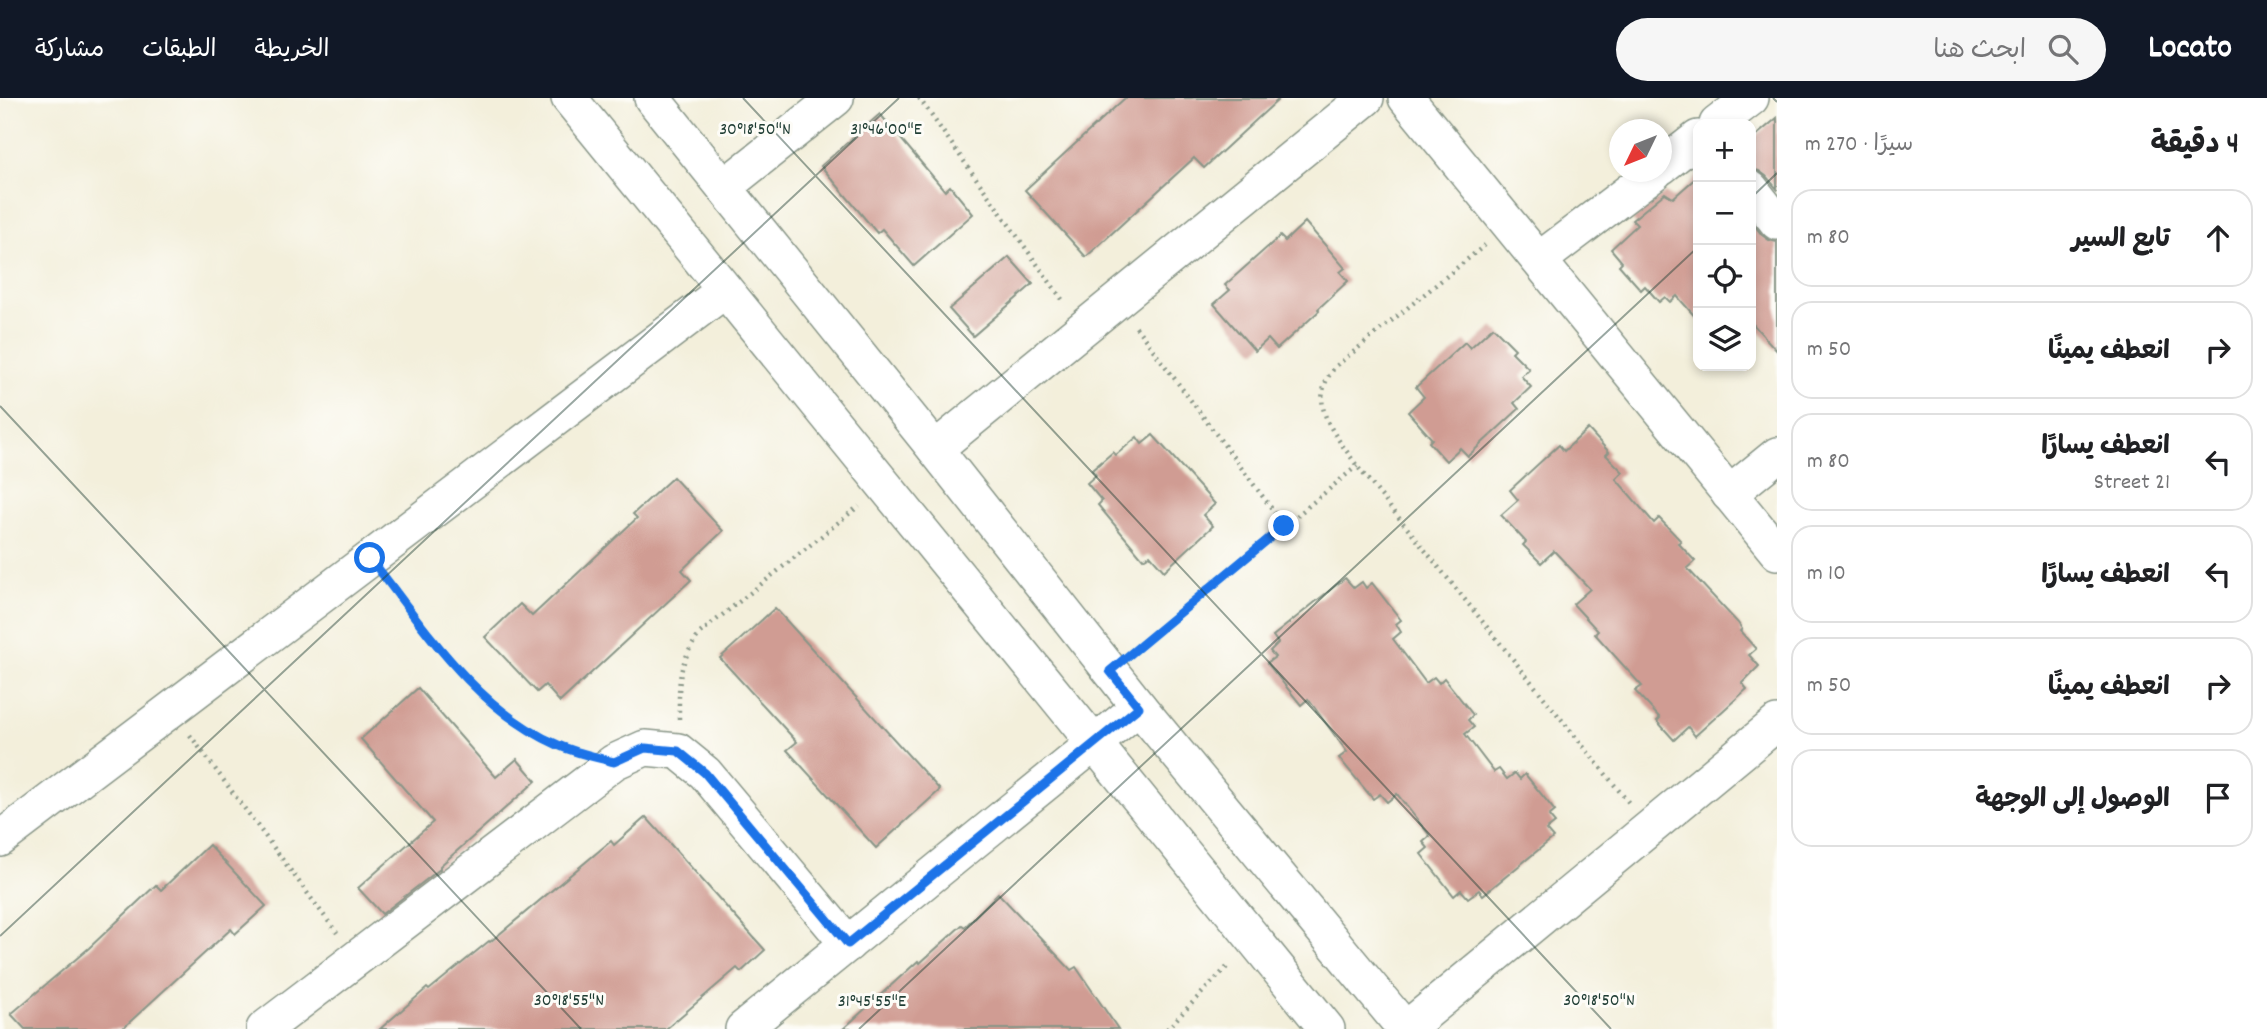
<!DOCTYPE html>
<html lang="ar">
<meta charset="utf-8">
<style>
:root{--surface:#fff;--page:#f6f6f6;--text:#202124;--muted:#757577;--line:#e0e0e0;--accent:#111827}
body{margin:0;font-family:Dekko,"Playpen Sans Arabic",sans-serif;background:var(--page);color:var(--text);direction:rtl}
.controls{position:absolute;right:21px;top:21px;display:grid;overflow:hidden;border-radius:14px;box-shadow:0 4px 10px #0003}
.controls button{width:63px;height:63px;display:grid;place-items:center;padding:0;border:0;border-bottom:2px solid var(--line);background:var(--surface);color:var(--text);font:35px sans-serif}
.compass{position:absolute;left:1609px;top:21px;width:63px;height:63px;border-radius:50%;background:var(--surface);box-shadow:0 4px 10px #0003;rotate:227deg}
.stop{position:absolute;width:21px;height:21px;margin:-16px;border:5px solid #1a73e8;border-radius:50%;background:#fff}
.stop.end{background:#1a73e8;border-color:#fff;box-shadow:0 2px 7px #0008}
.list{margin:0;padding:0;list-style:none}
h2{display:flex;justify-content:space-between;align-items:center;height:91px;margin:0;padding:0 28px;font-size:30px}
h2 small{font-size:23px;font-weight:400;color:var(--muted)}
.list li{display:grid;grid-template-columns:46px 1fr auto;gap:21px;align-items:center;box-sizing:border-box;height:98px;margin:0 14px 14px;padding:0 14px;border:2px solid var(--line);border-radius:21px}
.list b{display:block;font-size:26px;white-space:nowrap}
.list p{margin:0;font-size:23px;white-space:nowrap;color:var(--muted)}
.list em{font-size:23px;font-style:normal;color:var(--muted)}
.icon{flex:none;width:38px;height:38px;fill:none;stroke:currentColor;stroke-width:2;stroke-linecap:round;stroke-linejoin:round}
.map{position:relative;flex:none;width:1777px;height:931px;overflow:hidden;direction:ltr}
header{display:flex;align-items:center;gap:42px;box-sizing:border-box;height:98px;padding:0 35px;background:var(--accent);color:#fff}
header strong{font-size:33px}
nav{display:flex;gap:38px;margin-inline-start:auto;font-size:24px}
.search{width:490px;height:63px;background:var(--page);display:flex;align-items:center;gap:18px;box-sizing:border-box;padding:0 24px;border-radius:38px;color:var(--muted);font-size:26px}
main{display:flex}
aside{flex:1;background:var(--surface)}
.map>svg:first-child{display:block}
.building{fill:#d09c93}
.lines{fill:none;stroke-linecap:round;stroke-linejoin:round}
.minor-casing{stroke:#899688;stroke-width:38}
.path{stroke:#899688;stroke-width:4.5;stroke-dasharray:2 5;stroke-linecap:butt}
.minor{stroke:#fff;stroke-width:35}
.route{stroke:#1a73e8;stroke-width:9}
.ticks{fill:none;stroke:#1f3d34;stroke-width:2;stroke-opacity:0.45}
.ticks-label{font-size:18px;text-anchor:middle;fill:#1f3d34;stroke:#fdfcf7;stroke-width:6;stroke-linejoin:round;paint-order:stroke}
</style>
<header>
<strong>Locato</strong>
<div class="search"><svg class="icon" aria-label="search" viewBox="0 0 24 24"><circle cx="10" cy="10" r="6"/><path d="M15 15l6 6"/></svg>ابحث هنا</div>
<nav><a>الخريطة</a><a>الطبقات</a><a>مشاركة</a></nav>
</header>
<main>
<aside>
<h2>4 دقيقة<small>سيرًا · 270 m</small></h2>
<ul class="list">
<li><svg class="icon" aria-label="ahead" viewBox="0 0 24 24"><path d="M12 20V5M6 11l6-6 6 6"/></svg><div><b>تابع السير</b></div><em>80 m</em></li>
<li><svg class="icon" aria-label="right" viewBox="0 0 24 24"><path d="M7 20v-9h11M14 6l5 5-5 5"/></svg><div><b>انعطف يمينًا</b></div><em>50 m</em></li>
<li><svg class="icon" aria-label="left" viewBox="0 0 24 24"><path d="M17 20v-9H6M10 6l-5 5 5 5"/></svg><div><b>انعطف يسارًا</b><p>Street 21</p></div><em>80 m</em></li>
<li><svg class="icon" aria-label="left" viewBox="0 0 24 24"><path d="M17 20v-9H6M10 6l-5 5 5 5"/></svg><div><b>انعطف يسارًا</b></div><em>10 m</em></li>
<li><svg class="icon" aria-label="right" viewBox="0 0 24 24"><path d="M7 20v-9h11M14 6l5 5-5 5"/></svg><div><b>انعطف يمينًا</b></div><em>50 m</em></li>
<li><svg class="icon" aria-label="arrive" viewBox="0 0 24 24"><path d="M6 21V4h12l-3 4 3 4H6"/></svg><div><b>الوصول إلى الوجهة</b></div></li>
</ul>
</aside>
<div class="map">
<svg width="1777" height="931" viewBox="0 0 1777 931">
<rect width="100%" height="100%" fill="#fdfcf7"/>
<filter id="ink" filterUnits="userSpaceOnUse"><feTurbulence type="fractalNoise" baseFrequency=".0143" numOctaves="2"/><feDisplacementMap in="SourceGraphic" scale="14" xChannelSelector="R" yChannelSelector="G"/><feConvolveMatrix kernelMatrix="1 2 1 2 8 2 1 2 1" color-interpolation-filters="sRGB"/></filter>
<filter id="wash" filterUnits="userSpaceOnUse"><feTurbulence type="fractalNoise" baseFrequency=".00686" numOctaves="4" result="noise"/><feDisplacementMap in="SourceGraphic" scale="28" xChannelSelector="R" yChannelSelector="G"/><feGaussianBlur stdDeviation="1.57" result="paint"/><feColorMatrix in="noise" values="0 0 0 0 0 0 0 0 0 0 0 0 0 0 0 0 0 1.4 0 .05"/><feComposite in="paint" operator="in"/></filter>
<g filter="url(#wash)">
<rect width="100%" height="100%" fill="#f3efdb"/>
<g id="blocks">
<g class="building">
<path d="M1125 0H1280L1204 70 1194 60 1086 159 1025 92Z"/>
<path d="M880 16 945 93 950 88 973 116 914 168 882 131 877 135 821 68Z"/>
<path d="M1777 20V91L1766 78 1759 73 1751 71V42Z"/>
<path d="M1698 78V222L1677 198 1670 204 1665 199 1659 204 1645 188 1641 192 1619 167 1622 164 1611 151 1637 127 1632 122 1665 95 1673 100Z"/>
<path d="M1751 123 1762 137 1769 142 1777 144V253L1751 224Z"/>
<path d="M1305 124 1345 170 1340 174 1348 183 1318 211 1319 213 1277 251 1268 241 1255 253 1214 206 1230 192 1225 187 1280 138 1285 143Z"/>
<path d="M1009 159 1033 186 973 238 949 211Z"/>
<path d="M1493 229 1515 251 1512 254 1529 271 1521 278 1531 289 1514 305 1519 311 1468 358 1460 350 1446 363 1429 344 1432 341 1408 314 1424 299 1416 289 1465 244 1470 250Z"/>
<path d="M1588 331 1609 354 1606 357 1623 374 1616 381 1654 425 1659 420 1681 443 1678 445 1695 463 1687 470 1738 525 1742 531 1740 533 1756 551 1749 557 1759 568 1742 585 1747 591 1695 638 1688 629 1674 642 1657 623 1660 620 1635 593 1642 588 1595 536 1598 533 1573 506 1590 491 1554 453 1541 465 1523 447 1526 444 1501 417 1518 402 1510 392 1559 347 1564 353Z"/>
<path d="M1153 337 1215 406 1203 417 1213 428 1164 473 1150 457 1143 461 1098 407 1102 403 1087 385 1096 377 1092 372 1113 354 1116 357 1137 339 1142 346Z"/>
<path d="M673 379 723 433 682 472 691 482 560 604 545 587 537 594 485 539 520 506 532 518 637 420 633 416Z"/>
<path d="M1345 480 1354 490 1362 484 1366 490 1372 485 1401 522 1396 526 1401 534 1393 541 1426 585 1434 579 1439 585 1444 580 1473 617 1468 622 1474 629 1465 636 1494 674 1499 671 1507 681 1515 675 1520 681 1525 676 1555 713 1549 718 1555 725 1546 732 1553 740 1483 797 1479 792 1468 800 1461 792 1454 798 1421 756 1428 750 1423 744 1430 738 1397 696 1387 704 1380 696 1373 701 1339 660 1347 654 1308 601 1301 607 1267 565 1275 559 1270 553 1278 545 1273 538Z"/>
<path d="M775 510 940 692 876 750 787 652 797 644 720 560Z"/>
<path d="M418 590 496 679 517 661 536 683 440 768V771L382 816 358 790 433 724 361 641Z"/>
<path d="M646 719 765 852 741 874 737 870 666 931H380L427 890 429 892 489 843 490 844 611 743 614 747Z"/>
<path d="M209 747 266 808 235 836 231 831 122 931H25L11 916 89 850 156 787 161 792Z"/>
<path d="M998 795 1071 872 1076 869 1118 931H843L918 863 920 865 962 827 965 829Z"/>
</g>
</g>
</g>
<g filter="url(#ink)">
<use href="#blocks" fill-opacity="0" stroke="#899688" stroke-width="2"/>
<g class="lines">
<defs>
<g id="minor">
<path d="M569 0 1327 931"/>
<path d="M652 0 935 351 1139 609 1405 931"/>
<path d="M1406 0 1777 454"/>
<path d="M1717 26 1751 0"/>
<path d="M1661 69 1698 40"/>
<path d="M724 89 836 0"/>
<path d="M1751 91 1777 124"/>
<path d="M1539 162 1655 74"/>
<path d="M935 351 1366 0"/>
<path d="M1729 396 1777 357"/>
<path d="M0 741 725 192"/>
<path d="M264 931 614 664 645 650 678 653 705 675 848 846"/>
<path d="M743 931 1139 609"/>
<path d="M1406 931 1777 625"/>
</g>
</defs>
<use href="#minor" class="minor-casing"/>
<g class="path">
<path d="M919 0 1064 204"/>
<path d="M1485 147 1336 268C1304 306 1335 335 1357 368L1629 705"/>
<path d="M1136 229 1284 427"/>
<path d="M390 486C442 551 492 627 575 652"/>
<path d="M1135 552 1357 368"/>
<path d="M679 621C679 582 677 568 700 535L859 408"/>
<path d="M190 637 337 835"/>
<path d="M1167 931 1230 866"/>
</g>
<use href="#minor" class="minor"/>
</g>
</g>
<g class="lines" filter="url(#ink)">
<path class="route" d="M370 460C424 529 475 611 558 647 576 655 596 659 614 664L645 650 678 653 705 675 848 846 1139 609 1110 573 1284 428"/>
</g>
<path class="ticks" d="M743 0 1611 931M1773 0 1777 4M1751 100 1777 75M0 308 581 931M0 838 899 0M859 931 1698 149"/>
<g class="ticks-label">
<text x="886" y="36">31°46'00"E</text>
<text x="755" y="36">30°18'50"N</text>
<text x="569" y="907">30°18'55"N</text>
<text x="1599" y="907">30°18'50"N</text>
<text x="872" y="908">31°45'55"E</text>
</g>
</svg>
<div class="controls">
<button>+</button>
<button>−</button>
<button><svg class="icon" aria-label="locate" viewBox="0 0 24 24"><circle cx="12" cy="12" r="6"/><path d="M12 2v4M12 18v4M2 12h4M18 12h4"/></svg></button>
<button><svg class="icon" aria-label="layers" viewBox="0 0 24 24"><path d="M12 4l9 5-9 5-9-5zM3 14l9 5 9-5"/></svg></button>
</div>
<svg class="compass" viewBox="-18 -18 36 36"><path d="M0-13l5 13h-10z" fill="#e53935"/><path d="M0 13l5-13h-10z" fill="#757577"/></svg>
<div class="stop" style="left:370px;top:460px"></div>
<div class="stop end" style="left:1284px;top:428px"></div>
</div>
</main>
